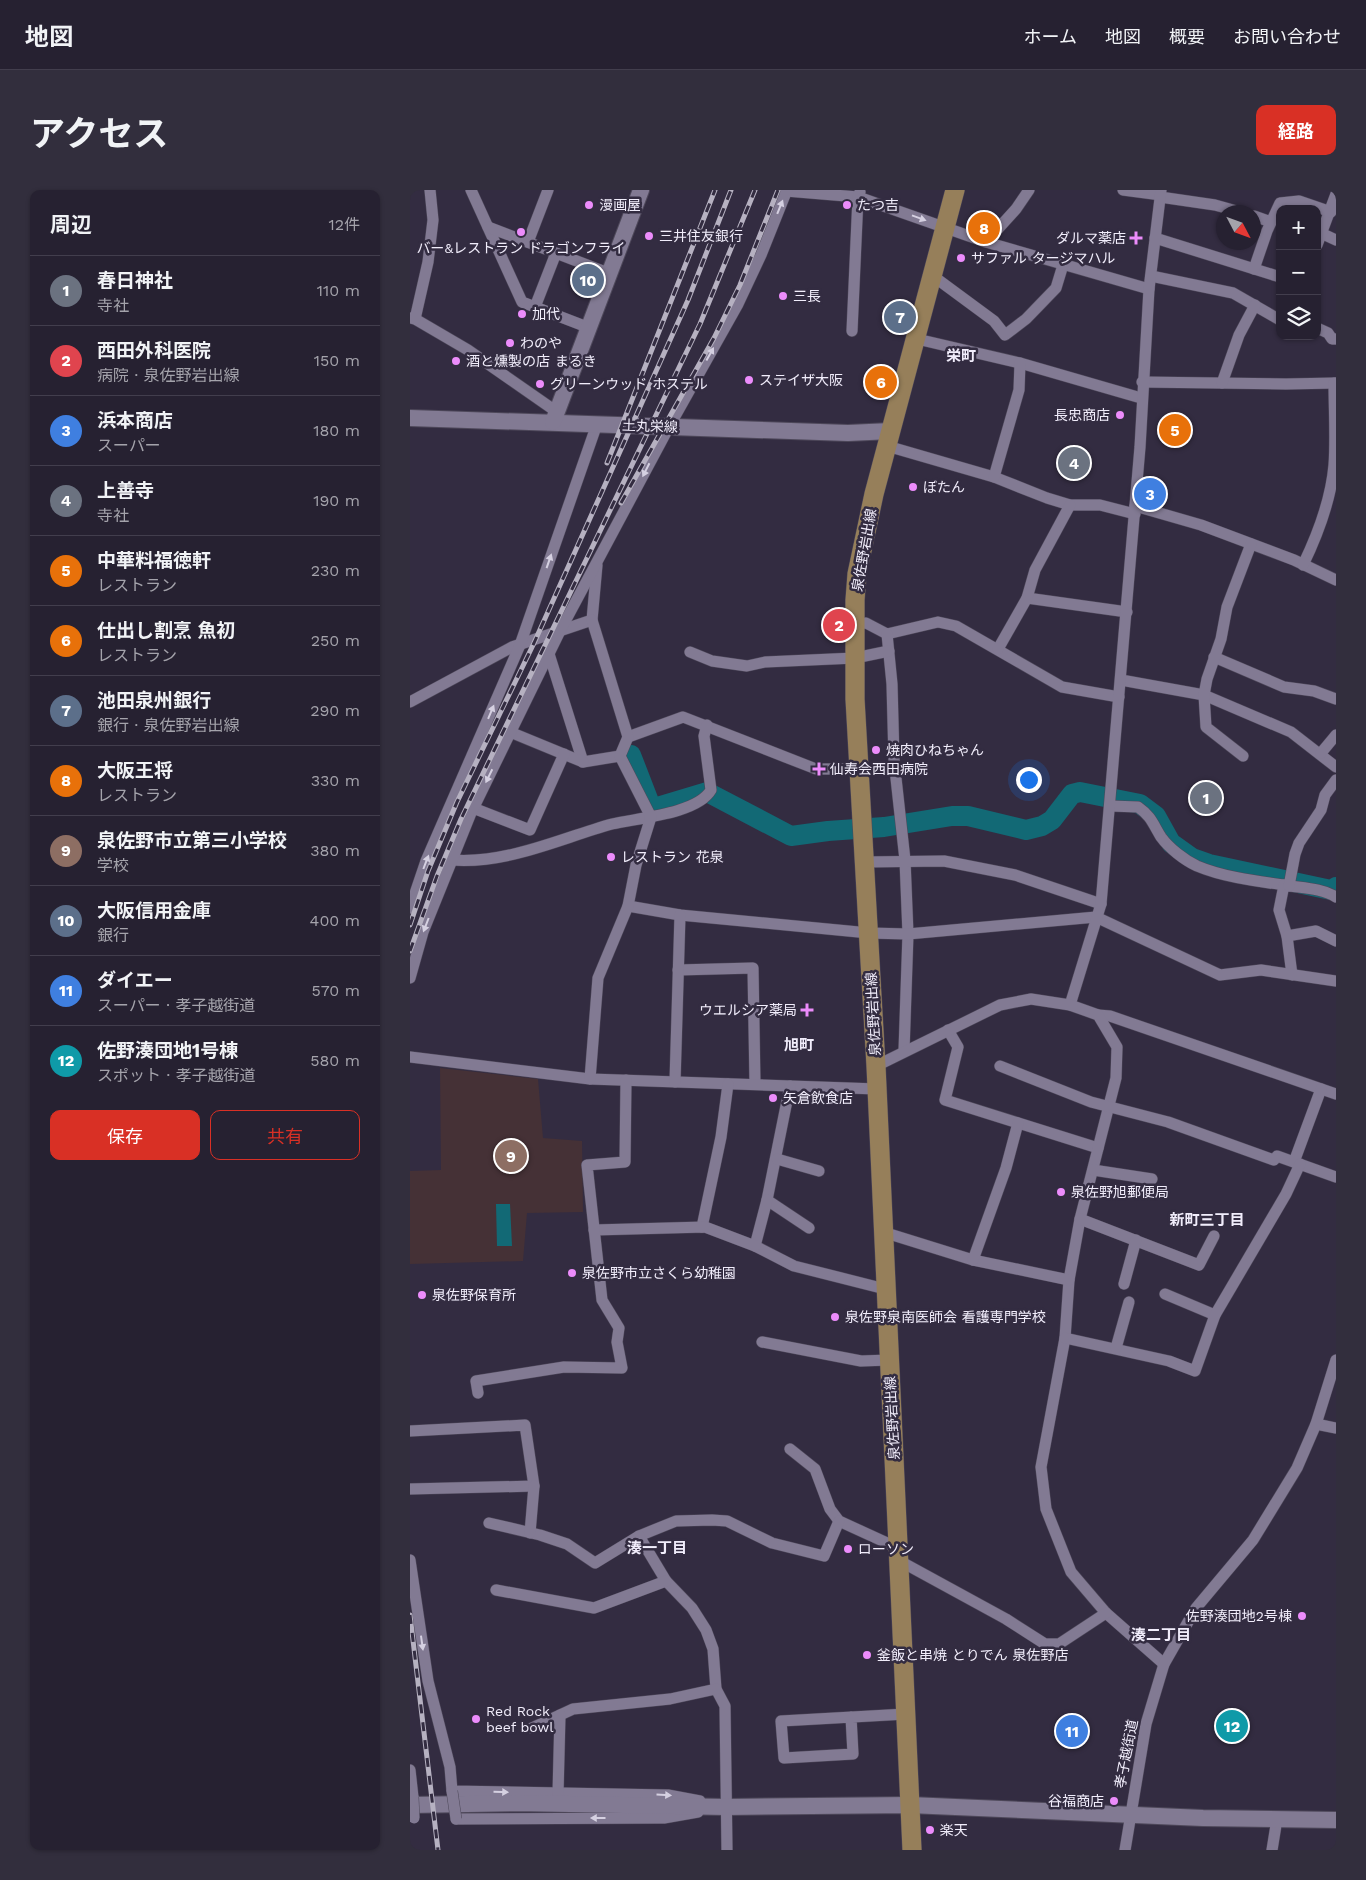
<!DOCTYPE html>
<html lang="ja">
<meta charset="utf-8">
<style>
:root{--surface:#262131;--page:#322e3d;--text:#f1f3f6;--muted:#a4a3ab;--line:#423e4d;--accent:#d93025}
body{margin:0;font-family:"Work Sans","Noto Sans JP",sans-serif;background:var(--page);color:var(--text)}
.controls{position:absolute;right:15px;top:15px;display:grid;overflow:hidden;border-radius:10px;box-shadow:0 1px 4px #0004}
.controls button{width:45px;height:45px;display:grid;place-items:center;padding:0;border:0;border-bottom:1px solid var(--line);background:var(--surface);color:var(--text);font:25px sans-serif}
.compass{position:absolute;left:806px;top:15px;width:45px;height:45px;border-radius:50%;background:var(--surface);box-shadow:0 1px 4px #0004;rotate:131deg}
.you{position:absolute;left:618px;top:589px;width:18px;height:18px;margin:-12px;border:4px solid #fff;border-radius:50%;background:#1a73e8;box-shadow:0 0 0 8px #1a73e833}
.badge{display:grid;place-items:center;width:32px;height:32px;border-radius:50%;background:var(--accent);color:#fff;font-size:16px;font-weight:700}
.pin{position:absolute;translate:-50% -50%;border:2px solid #fff;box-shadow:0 1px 5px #0006}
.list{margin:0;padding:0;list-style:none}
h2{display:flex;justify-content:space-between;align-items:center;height:65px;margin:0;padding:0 20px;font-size:21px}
h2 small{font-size:16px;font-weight:400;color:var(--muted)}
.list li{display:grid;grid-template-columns:32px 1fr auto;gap:15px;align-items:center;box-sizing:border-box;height:70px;padding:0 20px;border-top:1px solid var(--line)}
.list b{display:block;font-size:19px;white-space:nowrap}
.list p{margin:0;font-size:16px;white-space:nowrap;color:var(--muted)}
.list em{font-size:16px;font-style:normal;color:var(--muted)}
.actions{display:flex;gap:10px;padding:15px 20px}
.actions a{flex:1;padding:11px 0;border:1px solid var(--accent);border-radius:10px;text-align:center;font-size:18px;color:var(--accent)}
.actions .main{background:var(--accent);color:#fff}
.icon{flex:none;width:28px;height:28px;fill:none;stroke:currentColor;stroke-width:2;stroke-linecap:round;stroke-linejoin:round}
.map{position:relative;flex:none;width:926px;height:1660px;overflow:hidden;border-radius:10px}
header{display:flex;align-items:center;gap:30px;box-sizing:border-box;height:70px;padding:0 25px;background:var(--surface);border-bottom:1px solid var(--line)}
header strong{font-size:24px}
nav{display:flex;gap:28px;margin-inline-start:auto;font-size:18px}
.intro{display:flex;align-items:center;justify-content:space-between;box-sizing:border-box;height:120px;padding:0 30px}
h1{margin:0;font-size:35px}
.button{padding:12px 22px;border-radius:10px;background:var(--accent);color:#fff;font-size:18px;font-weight:700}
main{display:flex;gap:30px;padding:0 30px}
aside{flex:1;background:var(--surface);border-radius:10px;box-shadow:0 1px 4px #0004}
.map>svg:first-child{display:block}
.education{fill:#453136}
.water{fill:#126975}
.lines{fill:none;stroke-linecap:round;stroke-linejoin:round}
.river{stroke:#126975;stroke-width:20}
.street-casing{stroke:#4e485a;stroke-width:12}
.secondary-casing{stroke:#4e485a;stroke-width:18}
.primary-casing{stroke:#4e485a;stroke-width:20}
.street{stroke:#827a93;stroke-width:11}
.secondary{stroke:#827a93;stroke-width:16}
.primary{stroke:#967f5a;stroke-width:19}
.rail-casing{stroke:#b6b1c1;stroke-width:5}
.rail{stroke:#332c41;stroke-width:3;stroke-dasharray:9;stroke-linecap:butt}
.street-bridge-casing{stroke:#4e485a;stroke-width:12;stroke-linecap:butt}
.street-bridge{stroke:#827a93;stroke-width:11}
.oneway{fill:#d5d0e1}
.poi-dot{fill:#ec8cfb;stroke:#332c41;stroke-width:2}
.labels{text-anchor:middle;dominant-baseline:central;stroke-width:5;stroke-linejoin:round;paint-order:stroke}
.poi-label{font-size:14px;fill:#f1edfb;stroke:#332c41;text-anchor:start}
.street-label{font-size:14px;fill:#f1edfb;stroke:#332c41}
.neighbourhood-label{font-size:15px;font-weight:bold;fill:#f1edfb;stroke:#332c41}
</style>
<header>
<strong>地図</strong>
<nav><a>ホーム</a><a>地図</a><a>概要</a><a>お問い合わせ</a></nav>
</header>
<div class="intro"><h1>アクセス</h1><a class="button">経路</a></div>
<main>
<aside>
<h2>周辺<small>12件</small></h2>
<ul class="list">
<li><span class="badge" style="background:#6b7280">1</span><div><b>春日神社</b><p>寺社</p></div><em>110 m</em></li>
<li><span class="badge" style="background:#e0444e">2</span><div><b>西田外科医院</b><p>病院 · 泉佐野岩出線</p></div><em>150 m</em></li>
<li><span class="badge" style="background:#3f7fe0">3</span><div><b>浜本商店</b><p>スーパー</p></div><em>180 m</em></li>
<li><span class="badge" style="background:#6b7280">4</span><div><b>上善寺</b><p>寺社</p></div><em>190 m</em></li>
<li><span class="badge" style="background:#e8710a">5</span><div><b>中華料福徳軒</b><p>レストラン</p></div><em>230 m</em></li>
<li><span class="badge" style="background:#e8710a">6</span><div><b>仕出し割烹 魚初</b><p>レストラン</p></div><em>250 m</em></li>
<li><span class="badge" style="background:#5c6f8a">7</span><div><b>池田泉州銀行</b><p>銀行 · 泉佐野岩出線</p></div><em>290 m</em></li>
<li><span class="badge" style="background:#e8710a">8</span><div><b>大阪王将</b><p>レストラン</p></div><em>330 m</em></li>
<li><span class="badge" style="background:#8d6e63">9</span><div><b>泉佐野市立第三小学校</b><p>学校</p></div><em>380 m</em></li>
<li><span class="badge" style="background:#5c6f8a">10</span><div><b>大阪信用金庫</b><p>銀行</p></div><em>400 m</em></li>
<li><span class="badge" style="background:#3f7fe0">11</span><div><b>ダイエー</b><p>スーパー · 孝子越街道</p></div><em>570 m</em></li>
<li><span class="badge" style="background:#0f9aa8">12</span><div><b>佐野湊団地1号棟</b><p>スポット · 孝子越街道</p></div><em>580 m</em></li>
</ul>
<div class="actions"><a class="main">保存</a><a>共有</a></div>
</aside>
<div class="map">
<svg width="926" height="1660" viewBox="0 0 926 1660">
<rect width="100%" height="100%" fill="#332c41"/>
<path class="education" d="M30 878 128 889 133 948 172 951 173 1022 117 1023 113 1071 0 1074V981L31 980Z"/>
<path class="water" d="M86 1014H100L102 1056H87Z"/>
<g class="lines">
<path class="river" d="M221 565 240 614 247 617 297 602 381 646 418 641 474 637 542 626H558L616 640 632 636 642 630 662 604 670 602 730 614 746 626 761 653 782 668 799 674 921 700 926 697"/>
<defs>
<g id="street">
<path d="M61 0 112 112 177 137"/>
<path d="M713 0 751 5"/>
<path d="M376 1 448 7 576 52 739 99"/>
<path d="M750 7 805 15 830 22"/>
<path d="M844 26 861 32"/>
<path d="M78 37 198 83"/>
<path d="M913 44 926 50"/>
<path d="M745 48 870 87"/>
<path d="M118 52 138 0"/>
<path d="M576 52 606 19 619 0"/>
<path d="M907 55 926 4"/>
<path d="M844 79 857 41 870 13 889 11 921 22"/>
<path d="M523 86 584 131 595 145 616 129 646 98 653 75"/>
<path d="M741 86 823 103 870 130"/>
<path d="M125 117 146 63"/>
<path d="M0 128 5 129 58 160 147 222"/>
<path d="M5 129 18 72 23 30 20 0"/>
<path d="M907 138 918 143 922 149H926"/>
<path d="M442 141 448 7 450 2"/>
<path d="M507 149 610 173 731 208"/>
<path d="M732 192 876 194 926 193"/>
<path d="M812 193 829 145 845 115"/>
<path d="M477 256 584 287 637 308 660 315H690L725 324"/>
<path d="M584 287 609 200 610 173"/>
<path d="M725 316 791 335 884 370 926 390"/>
<path d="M893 375C908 344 921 310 924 275 926 248 924 220 924 193"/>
<path d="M617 408 717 422"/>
<path d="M445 434 456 433 477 444 528 432 546 436 652 497 709 507"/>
<path d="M477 444 482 494 484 570 495 670 498 744 494 861"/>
<path d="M588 459 617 408 625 380 660 315"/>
<path d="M280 462 302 471 337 476 355 472 445 468 479 461"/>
<path d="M139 464 173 572 210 566"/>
<path d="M804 467 874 497 904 501 926 509"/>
<path d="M711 490 794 505 881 542 926 577"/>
<path d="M0 512 102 457 182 430 187 375"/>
<path d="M100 542 173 572"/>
<path d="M218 547 273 527 406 579H439L449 575"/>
<path d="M911 563 926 545"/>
<path d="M833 566 796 537 794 505 797 489 811 449 817 417 841 354"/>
<path d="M701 616 728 617C741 626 743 634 751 647 759 658 774 670 787 676 813 687 845 691 874 695 890 698 912 698 926 707"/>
<path d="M63 618 120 640 154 564"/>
<path d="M42 670C98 674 148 649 202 634 227 628 287 624 301 600L294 546 297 535"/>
<path d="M455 672 534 671 605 685 691 714"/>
<path d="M874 695 869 720 877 746 882 785"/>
<path d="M879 696 885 664 889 653 911 620 915 605 926 590"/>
<path d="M218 716 270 725 459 743 498 744 686 727 810 785 851 780 926 791"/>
<path d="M0 718 16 671 110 455 187 234"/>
<path d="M877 746 906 741 926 751"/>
<path d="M268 780 343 778 345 894"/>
<path d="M0 788 13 742 61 623 150 441 259 237 328 114 351 65 377 0"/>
<path d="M660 815 691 714 730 257 739 99 751 0"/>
<path d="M688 825 700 826 926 904"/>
<path d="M538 840 548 857 535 910 688 958"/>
<path d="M0 867 180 889 467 899"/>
<path d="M466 876 590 815 621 809 660 815 688 825 707 857 706 888 670 1029 659 1090 655 1148 631 1277 636 1319 661 1382 696 1423 754 1474"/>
<path d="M590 876 681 912 758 932 864 970 867 966 926 987"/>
<path d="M180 889 188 788 218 716 226 675 241 627 210 566 218 547 182 430"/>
<path d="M265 892 270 725"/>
<path d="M380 896 357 1010 399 1038"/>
<path d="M367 969 409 981"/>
<path d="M884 972 911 899"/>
<path d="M683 980 742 989"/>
<path d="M357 1010 345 1056 384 1076 475 1099"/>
<path d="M670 1029 789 1075 804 1046"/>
<path d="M292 1037 311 947 318 894"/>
<path d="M184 1040 295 1037 345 1056"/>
<path d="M473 1042 563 1070 659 1090"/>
<path d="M563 1070 596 978 608 933"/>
<path d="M714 1094 726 1050"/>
<path d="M755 1104 805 1125"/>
<path d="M655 1148 759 1171 785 1181 805 1125 876 1004 890 974"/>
<path d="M352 1152 451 1171 479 1170"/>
<path d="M706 1158 719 1112"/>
<path d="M68 1203 66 1191 154 1177 212 1178 207 1152 209 1138 192 1110 177 975 215 972 216 890"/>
<path d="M906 1234 926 1238"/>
<path d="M0 1241 115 1235 124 1296 0 1299"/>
<path d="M380 1259 405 1279 420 1319 429 1331 488 1358"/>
<path d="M79 1333 130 1345 157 1354 185 1373 229 1346 266 1331 302 1330 317 1331 362 1353 414 1366 429 1331"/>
<path d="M120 1343 124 1296"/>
<path d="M229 1346 256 1391 282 1418 296 1440 303 1459 306 1499 315 1516 317 1660"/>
<path d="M0 1370 18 1491 40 1577 42 1601 258 1605 290 1611"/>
<path d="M488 1370 596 1429 635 1454H649L696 1423"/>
<path d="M86 1400 184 1418 256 1391"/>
<path d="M441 1527 443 1564 374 1568 371 1531 496 1524"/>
<path d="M122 1538 163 1519 260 1509 306 1499"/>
<path d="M0 1580 3 1607H0"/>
<path d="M148 1604 150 1525"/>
<path d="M46 1629 254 1628 288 1622"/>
<path d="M715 1660 736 1534 754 1474 786 1418 843 1350 887 1278 906 1234 926 1170"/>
<path d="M862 1660 867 1629"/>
</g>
<g id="secondary">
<path d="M0 228 438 243 481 241"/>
<path d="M143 232 231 0"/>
<path d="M0 1615 108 1613 316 1617 500 1615 793 1628 926 1630"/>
</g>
<path id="primary" d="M502 1660 466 876 445 509V410L447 384 464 304 545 0"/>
</defs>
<use href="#street" class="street-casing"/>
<use href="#secondary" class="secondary-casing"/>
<use href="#primary" class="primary-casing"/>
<use href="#street" class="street"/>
<use href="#secondary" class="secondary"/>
<use href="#primary" class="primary"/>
<defs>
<g id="rail">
<path d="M197 273 305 0"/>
<path d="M211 313 304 148 330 95 368 0"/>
<path d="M0 735 18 681 47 612 124 453 278 110 321 0"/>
<path d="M0 761 27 686 51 629 290 134 345 0"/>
<path d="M0 1425 28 1660"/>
</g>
</defs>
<use href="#rail" class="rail-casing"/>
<use href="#rail" class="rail"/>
<defs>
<g id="street-bridge">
<path d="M42 1601 46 1629"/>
<path d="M3 1607 4 1628"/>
</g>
</defs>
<use href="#street-bridge" class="street-bridge-casing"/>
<use href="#street-bridge" class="street-bridge"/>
</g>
<defs><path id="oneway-solid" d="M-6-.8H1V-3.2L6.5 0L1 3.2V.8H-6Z" transform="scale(1.25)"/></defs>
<g class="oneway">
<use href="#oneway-solid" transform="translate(370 17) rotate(-68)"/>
<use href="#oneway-solid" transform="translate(509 28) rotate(20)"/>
<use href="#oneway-solid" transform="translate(300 164) rotate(-61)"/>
<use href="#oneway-solid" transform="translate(236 280) rotate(117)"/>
<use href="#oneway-solid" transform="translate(139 371) rotate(-71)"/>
<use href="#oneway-solid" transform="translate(81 522) rotate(-67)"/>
<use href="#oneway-solid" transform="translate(79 586) rotate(116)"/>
<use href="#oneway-solid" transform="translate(16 672) rotate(-69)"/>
<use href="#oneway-solid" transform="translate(16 735) rotate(111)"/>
<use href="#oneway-solid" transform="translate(12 1453) rotate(82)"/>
<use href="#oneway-solid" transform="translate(91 1602) rotate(2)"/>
<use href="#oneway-solid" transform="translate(254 1605) rotate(3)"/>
<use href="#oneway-solid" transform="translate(188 1628) rotate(180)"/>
</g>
<g class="poi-dot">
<circle cx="179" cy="15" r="5"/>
<circle cx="437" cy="15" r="5"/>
<circle cx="111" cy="42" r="5"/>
<circle cx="239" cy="46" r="5"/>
<path d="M723.5 40.5h5v5h5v5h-5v5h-5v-5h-5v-5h5z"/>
<circle cx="551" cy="68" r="5"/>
<circle cx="373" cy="106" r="5"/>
<circle cx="112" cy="124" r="5"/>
<circle cx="100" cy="153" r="5"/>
<circle cx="46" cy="171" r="5"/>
<circle cx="339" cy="190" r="5"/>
<circle cx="130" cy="194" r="5"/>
<circle cx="710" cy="225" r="5"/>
<circle cx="503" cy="297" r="5"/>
<circle cx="466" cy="560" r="5"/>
<path d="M406.5 571.5h5v5h5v5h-5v5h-5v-5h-5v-5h5z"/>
<circle cx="201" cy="667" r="5"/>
<path d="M394.5 812.5h5v5h5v5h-5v5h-5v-5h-5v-5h5z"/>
<circle cx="363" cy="908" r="5"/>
<circle cx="651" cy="1002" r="5"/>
<circle cx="162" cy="1083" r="5"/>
<circle cx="12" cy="1105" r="5"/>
<circle cx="425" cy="1127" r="5"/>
<circle cx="438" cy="1359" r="5"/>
<circle cx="892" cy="1426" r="5"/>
<circle cx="457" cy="1465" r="5"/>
<circle cx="66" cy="1529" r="5"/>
<circle cx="704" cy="1611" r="5"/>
<circle cx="520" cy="1640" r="5"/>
</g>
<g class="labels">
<g class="poi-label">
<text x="189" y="15">漫画屋</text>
<text x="447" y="15">たつ吉</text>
<text x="249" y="46">三井住友銀行</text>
<text x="716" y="48" text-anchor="end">ダルマ薬店</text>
<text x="111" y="58" text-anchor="middle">バー&amp;レストラン ドラゴンフライ</text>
<text x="561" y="68">サファル タージマハル</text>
<text x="383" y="106">三長</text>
<text x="122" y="124">加代</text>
<text x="110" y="153">わのや</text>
<text x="56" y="171">酒と燻製の店 まるき</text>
<text x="349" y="190">ステイザ大阪</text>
<text x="140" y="194">グリーンウッド ホステル</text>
<text x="700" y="225" text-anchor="end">長忠商店</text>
<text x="513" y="297">ぼたん</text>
<text x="476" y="560">焼肉ひねちゃん</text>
<text x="420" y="579">仙寿会西田病院</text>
<text x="211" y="667">レストラン 花泉</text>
<text x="387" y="820" text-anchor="end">ウエルシア薬局</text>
<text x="373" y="908">矢倉飲食店</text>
<text x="661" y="1002">泉佐野旭郵便局</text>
<text x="172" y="1083">泉佐野市立さくら幼稚園</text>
<text x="22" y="1105">泉佐野保育所</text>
<text x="435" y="1127">泉佐野泉南医師会 看護専門学校</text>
<text x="448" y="1359">ローソン</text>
<text x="882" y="1426" text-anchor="end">佐野湊団地2号棟</text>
<text x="467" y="1465">釜飯と串焼 とりでん 泉佐野店</text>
<text x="76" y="1521">Red Rock<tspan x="76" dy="16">beef bowl</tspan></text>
<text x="694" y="1611" text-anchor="end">谷福商店</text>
<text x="530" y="1640">楽天</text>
</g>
<g class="street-label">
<text transform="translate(240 236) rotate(2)">土丸栄線</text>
<text transform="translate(454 360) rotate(-80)">泉佐野岩出線</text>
<text transform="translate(463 824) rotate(-93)">泉佐野岩出線</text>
<text transform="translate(482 1228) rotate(-93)">泉佐野岩出線</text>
<text transform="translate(716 1564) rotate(-79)">孝子越街道</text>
</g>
<g class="neighbourhood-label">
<text x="551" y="166">栄町</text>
<text x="389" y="855">旭町</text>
<text x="797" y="1030">新町三丁目</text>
<text x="247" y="1358">湊一丁目</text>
<text x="751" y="1445">湊二丁目</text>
</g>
</g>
</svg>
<div class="controls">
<button>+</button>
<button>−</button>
<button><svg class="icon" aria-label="layers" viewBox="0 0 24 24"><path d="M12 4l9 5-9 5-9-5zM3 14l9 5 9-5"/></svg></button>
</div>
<svg class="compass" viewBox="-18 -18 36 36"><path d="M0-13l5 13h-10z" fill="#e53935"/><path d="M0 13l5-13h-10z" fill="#a4a3ab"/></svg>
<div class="you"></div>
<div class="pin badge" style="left:796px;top:608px;background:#6b7280">1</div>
<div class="pin badge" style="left:429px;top:435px;background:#e0444e">2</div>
<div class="pin badge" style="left:740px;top:304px;background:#3f7fe0">3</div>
<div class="pin badge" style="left:664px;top:273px;background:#6b7280">4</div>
<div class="pin badge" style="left:765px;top:240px;background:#e8710a">5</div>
<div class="pin badge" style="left:471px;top:192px;background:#e8710a">6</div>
<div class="pin badge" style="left:490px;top:127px;background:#5c6f8a">7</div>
<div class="pin badge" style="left:574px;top:38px;background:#e8710a">8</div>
<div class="pin badge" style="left:101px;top:966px;background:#8d6e63">9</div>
<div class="pin badge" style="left:178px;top:90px;background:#5c6f8a">10</div>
<div class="pin badge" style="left:662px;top:1541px;background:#3f7fe0">11</div>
<div class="pin badge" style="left:822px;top:1536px;background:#0f9aa8">12</div>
</div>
</main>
